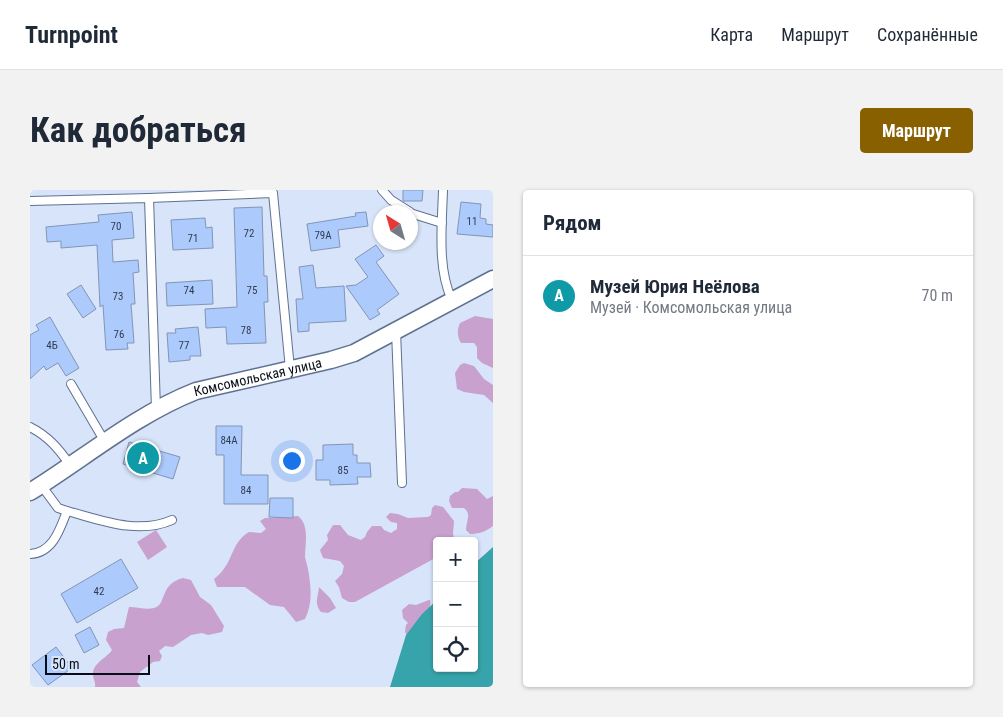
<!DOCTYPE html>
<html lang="ru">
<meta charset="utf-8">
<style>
:root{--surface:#fff;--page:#f2f2f3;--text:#1f2937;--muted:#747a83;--line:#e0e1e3;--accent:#886000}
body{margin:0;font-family:"Roboto Condensed",sans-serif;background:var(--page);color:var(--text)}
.controls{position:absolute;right:15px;bottom:15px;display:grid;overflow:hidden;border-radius:5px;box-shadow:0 1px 4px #0004}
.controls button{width:45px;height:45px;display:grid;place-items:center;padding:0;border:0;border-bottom:1px solid var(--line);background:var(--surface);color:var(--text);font:25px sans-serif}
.compass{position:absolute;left:343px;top:15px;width:45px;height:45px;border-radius:50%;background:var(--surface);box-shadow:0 1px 4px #0004;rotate:323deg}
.scale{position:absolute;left:15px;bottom:12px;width:105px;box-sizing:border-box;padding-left:5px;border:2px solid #070d19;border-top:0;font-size:14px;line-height:18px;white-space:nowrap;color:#070d19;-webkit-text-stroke:4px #d7e4f9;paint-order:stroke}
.you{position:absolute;left:261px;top:270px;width:18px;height:18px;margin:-12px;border:4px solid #fff;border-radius:50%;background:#1a73e8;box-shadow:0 0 0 8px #1a73e833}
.badge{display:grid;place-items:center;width:32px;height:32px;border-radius:50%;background:var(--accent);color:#fff;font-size:16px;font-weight:700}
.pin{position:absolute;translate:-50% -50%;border:2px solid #fff;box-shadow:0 1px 5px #0006}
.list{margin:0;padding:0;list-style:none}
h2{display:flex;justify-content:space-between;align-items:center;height:65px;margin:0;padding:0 20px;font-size:21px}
h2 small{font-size:16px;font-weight:400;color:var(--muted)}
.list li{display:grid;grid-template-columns:32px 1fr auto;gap:15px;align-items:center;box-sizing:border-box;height:80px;padding:0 20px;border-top:1px solid var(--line)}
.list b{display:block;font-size:19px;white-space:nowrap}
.list p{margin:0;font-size:16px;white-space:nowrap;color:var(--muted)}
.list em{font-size:16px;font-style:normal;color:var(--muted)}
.icon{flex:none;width:28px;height:28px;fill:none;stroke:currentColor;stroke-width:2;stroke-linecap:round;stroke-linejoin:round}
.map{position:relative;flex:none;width:463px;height:497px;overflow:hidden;border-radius:5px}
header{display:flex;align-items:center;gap:30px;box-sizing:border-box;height:70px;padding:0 25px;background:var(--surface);border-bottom:1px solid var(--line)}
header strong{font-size:24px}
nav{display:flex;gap:28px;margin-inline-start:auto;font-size:18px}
.intro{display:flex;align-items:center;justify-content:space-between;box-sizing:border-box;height:120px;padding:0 30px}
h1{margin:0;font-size:35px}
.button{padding:12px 22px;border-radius:5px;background:var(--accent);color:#fff;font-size:18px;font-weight:700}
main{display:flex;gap:30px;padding:0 30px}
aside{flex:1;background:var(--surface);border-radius:5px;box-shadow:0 1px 4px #0004}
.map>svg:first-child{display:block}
.green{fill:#c8a1cf}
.water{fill:#37a3aa}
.building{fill:#adcafc;stroke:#8295b6}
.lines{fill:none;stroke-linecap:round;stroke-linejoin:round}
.lane-casing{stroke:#5f7190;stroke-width:10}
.street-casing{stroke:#5f7190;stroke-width:19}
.lane{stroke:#fff;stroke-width:8}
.street{stroke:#fff;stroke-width:16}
.labels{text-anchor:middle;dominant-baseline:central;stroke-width:5;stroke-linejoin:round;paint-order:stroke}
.number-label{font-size:11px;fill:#303c52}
.street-label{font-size:14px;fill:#070d19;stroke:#d7e4f9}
</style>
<header>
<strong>Turnpoint</strong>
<nav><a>Карта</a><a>Маршрут</a><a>Сохранённые</a></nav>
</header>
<div class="intro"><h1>Как добраться</h1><a class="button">Маршрут</a></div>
<main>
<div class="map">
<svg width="463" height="497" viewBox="0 0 463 497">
<rect width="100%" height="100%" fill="#d7e4f9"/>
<g class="green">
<path d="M445 126 463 129V178L452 173 447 168V157L444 153H431C427 146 427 140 430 133Z"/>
<path d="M434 173 444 176 454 189 463 195V213L454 205 434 202 427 199 425 183 430 175Z"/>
<path d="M432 298 447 299 457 309 463 306V336C455 342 449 344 440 344L436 340C436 331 442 324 434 318H422L419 311 420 306 425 302H428Z"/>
<path d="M405 315 413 317 424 331 423 344 425 351H407V367L325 412H319L312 408 309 397 305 391 312 384 314 376 310 371 293 368 290 360 298 350 297 345 303 335H310L318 345 331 350 335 347 337 342 342 336H351L354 340 361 343 367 339V333L361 332 356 327 360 323 368 324 378 328 398 327 401 325 402 318Z"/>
<path d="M268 326C280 335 275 355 275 367 276 371 277 375 278 379 281 396 283 413 275 429L266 432 254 417 240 415 215 397H187L184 389C205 373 199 354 219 342L231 343 236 339 230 331 235 328Z"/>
<path d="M126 340 137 357 118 370 107 352Z"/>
<path d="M153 388 161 390 170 407 181 415 194 436 192 442 178 445 172 443 161 445 143 457 135 456 129 461 132 466 130 471 123 472 110 482 107 492 111 497H65C66 492 63 489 63 485 62 473 77 468 82 460L76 450 78 442 84 439 94 438 99 417C107 417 116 420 124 418 137 415 129 394 153 388Z"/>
<path d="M289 397 300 408 306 418 298 423 291 422C284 413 288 408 289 397Z"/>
<path d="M399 410H400C403 423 385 436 377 445L375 442 376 435 378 433 373 428 372 420 379 414 386 415Z"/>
</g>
<path class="water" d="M463 357V497H360L376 445 392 424 407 410V478H444V374Z"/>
<g class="building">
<path d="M373 0H393L392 11H373Z"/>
<path d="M431 12 451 14 450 28 456 29V34L463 35V47L427 44Z"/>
<path d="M232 17 234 86H237L238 112H234L236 153 197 154 196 137 176 138 175 119 207 117 204 18Z"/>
<path d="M102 22 104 48 82 50 83 72 108 70 109 82 103 83 105 114H101L104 153H97L98 159 76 160 73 115 70 117 67 55 31 58V51L17 52 16 37 69 32 68 25Z"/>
<path d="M336 22 338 36 308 40 310 57 281 61 277 34 326 26 325 23Z"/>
<path d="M175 28 176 38 182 37 183 58 143 60 141 30Z"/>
<path d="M346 55 354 66 346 72 369 104 347 120 350 124 340 130 316 96 326 95 338 87 325 69Z"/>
<path d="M283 75 286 98 314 96 316 131 279 133V141L268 142 266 109H273L269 77Z"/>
<path d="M182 90 183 114 137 116 136 93Z"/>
<path d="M51 95 66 119 53 128 37 104Z"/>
<path d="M20 127 49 178 36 186 28 173 16 180 14 176 0 189V145L9 140 6 135Z"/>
<path d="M168 137 171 166H160V170L139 172 137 143H146L145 139Z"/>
<path d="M186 236H212L211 285H238V314H194V265H186Z"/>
<path d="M99 252 150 267 143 289 93 274Z"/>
<path d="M323 254V265H327V273H340L341 287H327L328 294 300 295V290H286V270H293V255Z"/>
<path d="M240 308H263V328L239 327Z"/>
<path d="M91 369 108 398 47 433 31 404Z"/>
<path d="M60 437 69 455 54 463 45 445Z"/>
<path d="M26 457 42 478 18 495 2 475Z"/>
</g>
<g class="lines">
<defs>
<g id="lane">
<path d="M352 0 361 10 380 22"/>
<path d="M413 0C412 35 407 79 422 110"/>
<path d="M119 8 243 3 260 179"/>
<path d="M0 11 119 8 126 219"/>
<path d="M380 23 412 33"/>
<path d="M366 141 372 293"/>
<path d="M41 194 75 252"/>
<path d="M0 237C18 246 29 259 40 275"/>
<path d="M11 295 28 318 37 321C71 330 108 345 142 330"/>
<path d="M0 364C23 363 30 339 37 321"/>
</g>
<g id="street">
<path id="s1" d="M0 302C55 268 105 225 166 201L301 170 324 163 463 89"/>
</g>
</defs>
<use href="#lane" class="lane-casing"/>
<use href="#street" class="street-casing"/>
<use href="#lane" class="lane"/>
<use href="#street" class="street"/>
</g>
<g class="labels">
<g class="number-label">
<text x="442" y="31">11</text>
<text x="86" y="36">70</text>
<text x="219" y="43">72</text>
<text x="293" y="45">79А</text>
<text x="163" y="48">71</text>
<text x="159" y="100">74</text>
<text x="222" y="100">75</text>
<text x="88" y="106">73</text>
<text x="216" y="140">78</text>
<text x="89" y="144">76</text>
<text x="22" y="155">4Б</text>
<text x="154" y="155">77</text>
<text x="199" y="250">84А</text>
<text x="313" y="280">85</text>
<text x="216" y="300">84</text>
<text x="69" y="401">42</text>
</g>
<g class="street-label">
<text stroke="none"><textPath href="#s1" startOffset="258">Комсомольская улица</textPath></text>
</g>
</g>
</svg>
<div class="controls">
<button>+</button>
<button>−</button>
<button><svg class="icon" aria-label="locate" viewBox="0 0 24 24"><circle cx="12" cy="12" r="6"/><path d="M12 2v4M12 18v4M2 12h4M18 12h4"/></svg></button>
</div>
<svg class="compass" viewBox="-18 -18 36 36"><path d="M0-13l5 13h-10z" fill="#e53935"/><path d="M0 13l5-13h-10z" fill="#747a83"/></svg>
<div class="scale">50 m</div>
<div class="you"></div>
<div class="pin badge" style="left:113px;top:268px;background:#0f9aa8">A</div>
</div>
<aside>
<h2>Рядом<small></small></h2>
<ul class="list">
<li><span class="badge" style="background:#0f9aa8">A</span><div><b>Музей Юрия Неёлова</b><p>Музей · Комсомольская улица</p></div><em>70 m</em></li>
</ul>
</aside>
</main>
